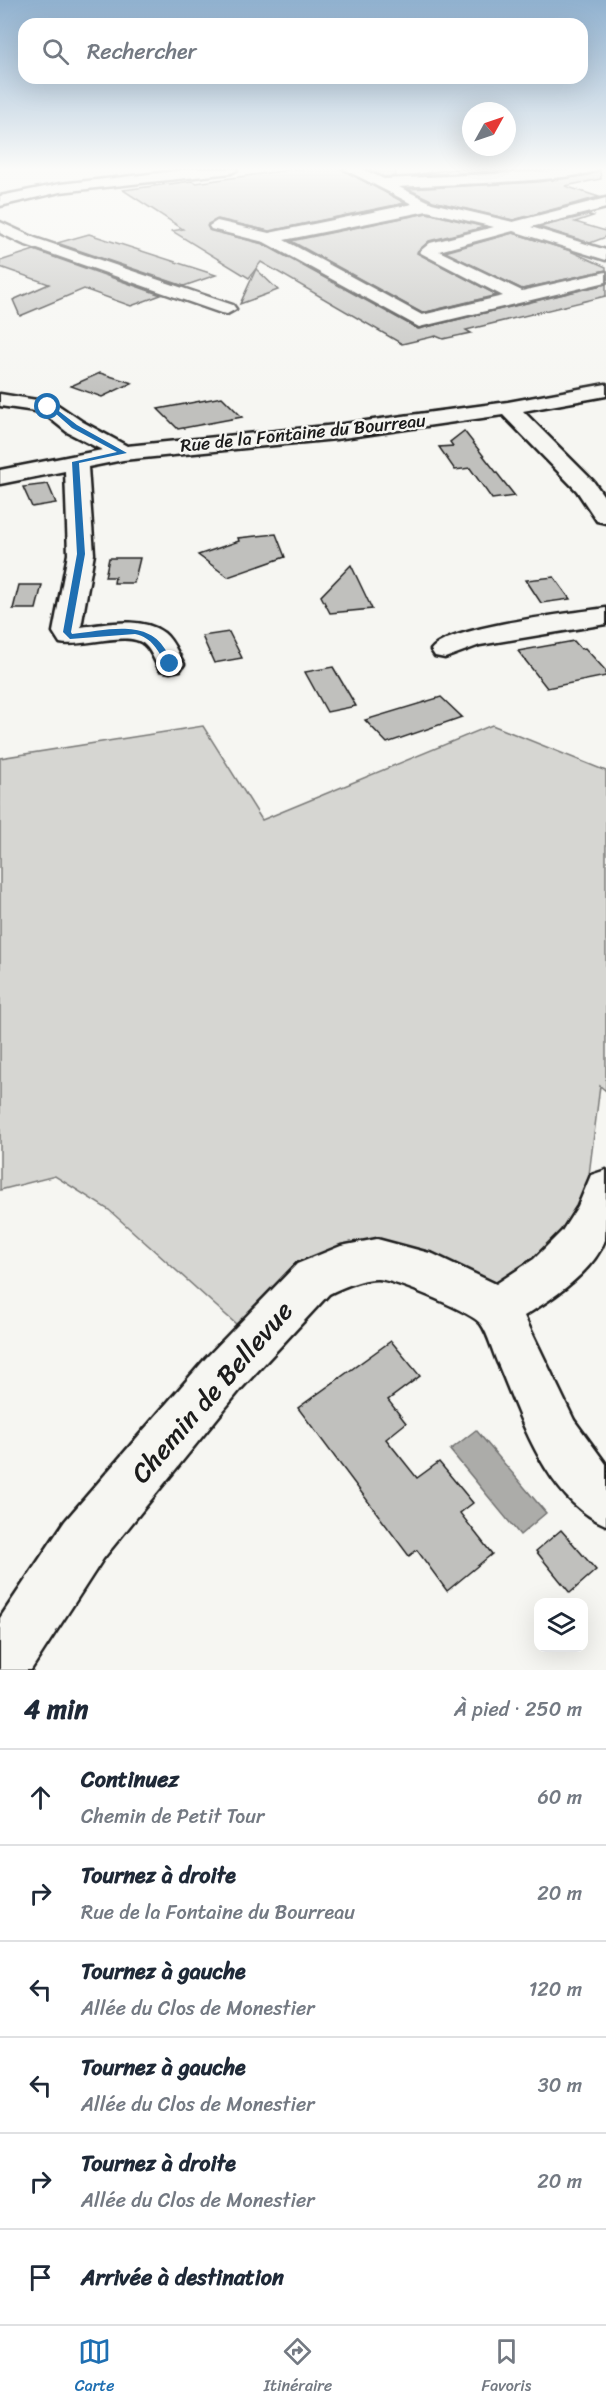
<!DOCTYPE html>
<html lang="fr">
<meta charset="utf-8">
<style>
:root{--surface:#fff;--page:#f2f2f3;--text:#1f2937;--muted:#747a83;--line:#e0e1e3;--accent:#1f6fb2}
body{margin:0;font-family:Sriracha,sans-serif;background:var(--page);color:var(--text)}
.controls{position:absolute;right:18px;bottom:18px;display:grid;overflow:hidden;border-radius:12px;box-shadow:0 6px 24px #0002}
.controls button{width:54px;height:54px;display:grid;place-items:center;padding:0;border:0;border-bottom:2px solid var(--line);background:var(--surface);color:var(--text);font:30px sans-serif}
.compass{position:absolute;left:462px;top:102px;width:54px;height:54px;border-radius:50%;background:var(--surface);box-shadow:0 6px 24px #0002;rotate:50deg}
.stop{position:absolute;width:18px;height:18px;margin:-14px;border:4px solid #1f6fb2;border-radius:50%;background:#fff}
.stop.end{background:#1f6fb2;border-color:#fff;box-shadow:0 2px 6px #0008}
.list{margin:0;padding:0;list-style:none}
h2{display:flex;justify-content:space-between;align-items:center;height:78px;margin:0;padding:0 24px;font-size:26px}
h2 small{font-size:20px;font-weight:400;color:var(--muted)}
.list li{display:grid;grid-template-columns:39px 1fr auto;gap:18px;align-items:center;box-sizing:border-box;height:96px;padding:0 24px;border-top:2px solid var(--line)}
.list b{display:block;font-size:22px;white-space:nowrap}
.list p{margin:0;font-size:20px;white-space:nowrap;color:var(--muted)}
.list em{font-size:20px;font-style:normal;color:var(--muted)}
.icon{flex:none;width:33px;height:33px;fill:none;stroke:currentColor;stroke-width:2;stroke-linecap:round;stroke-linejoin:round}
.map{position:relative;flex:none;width:606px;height:1670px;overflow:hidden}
.search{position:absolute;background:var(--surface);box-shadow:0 6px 24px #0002;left:18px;right:18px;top:18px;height:66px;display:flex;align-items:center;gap:15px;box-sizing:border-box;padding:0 21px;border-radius:18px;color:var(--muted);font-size:22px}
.sheet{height:654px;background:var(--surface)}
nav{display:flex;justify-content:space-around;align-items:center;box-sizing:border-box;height:84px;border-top:2px solid var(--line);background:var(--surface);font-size:16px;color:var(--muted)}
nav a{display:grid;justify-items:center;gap:3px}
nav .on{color:var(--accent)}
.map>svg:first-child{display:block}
.green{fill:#d6d6d2;stroke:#797977;stroke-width:1.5}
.water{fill:#acaca9;stroke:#727271;stroke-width:1.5}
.building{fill:#c0c0bd;stroke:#1c1c1c;stroke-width:1.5}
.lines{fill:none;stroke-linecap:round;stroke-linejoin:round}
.minor-casing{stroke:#1c1c1c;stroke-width:5}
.minor{fill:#f6f6f2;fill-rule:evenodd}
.route{fill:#1f6fb2}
.labels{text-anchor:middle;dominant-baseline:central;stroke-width:5;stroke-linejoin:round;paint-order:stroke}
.far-street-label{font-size:18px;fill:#1c1c1c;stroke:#f6f6f2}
.near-street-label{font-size:27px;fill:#1c1c1c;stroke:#f6f6f2}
</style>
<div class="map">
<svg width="606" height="1670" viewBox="0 0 606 1670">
<rect width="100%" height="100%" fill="#f6f6f2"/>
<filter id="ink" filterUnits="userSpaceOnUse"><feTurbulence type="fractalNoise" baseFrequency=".0167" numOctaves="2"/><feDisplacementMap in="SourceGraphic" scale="12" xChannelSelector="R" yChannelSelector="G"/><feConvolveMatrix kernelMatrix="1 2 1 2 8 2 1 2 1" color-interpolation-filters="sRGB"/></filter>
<g filter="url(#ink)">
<path class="green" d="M492 725 606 771V1091L600 1086 587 1191 570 1230 534 1268 493 1283 311 1261 236 1324 109 1210 55 1176 0 1190V758L203 726 262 820Z"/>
<path class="water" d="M476 1430 546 1513 520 1535 450 1450Z"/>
<g class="building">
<path d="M295 169H342L405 203 269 231 218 219 208 224 209 230 263 244 418 329 606 284V296L466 330 471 333 443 339 436 336 402 344 261 262 249 278 172 231 183 229 123 190 192 181 196 183Z"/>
<path d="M367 169H395L396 176 384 177Z"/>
<path d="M454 169H557L413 175Z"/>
<path d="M600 170 601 179 565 186 599 197 513 220 433 201 408 189 538 182 588 175Z"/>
<path d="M427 213 485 227 429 241 417 253 497 295 422 313 291 241Z"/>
<path d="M588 215 593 216 575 222 606 231V237L590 243 539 227Z"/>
<path d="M513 233 568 250 606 267V270L522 289 445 252Z"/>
<path d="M89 234 216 275 184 286 57 243Z"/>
<path d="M34 250 161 295 131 306 84 289 20 316 13 300 49 284 0 267V261Z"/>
<path d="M256 269 278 290 240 304Z"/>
<path d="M100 373 132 383 102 397 71 386Z"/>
<path d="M222 397 242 417 178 429 158 409Z"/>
<path d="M464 431 500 477 515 496 492 499 470 468 455 470 439 447 453 446 450 442Z"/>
<path d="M48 484 56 503 32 507 23 487Z"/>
<path d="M276 534 285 557 228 577 198 555 239 541 238 538Z"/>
<path d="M109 558H140L134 583H114L115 577H105Z"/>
<path d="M351 565 372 609 330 613 321 596Z"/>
<path d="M554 577 570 599 541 603 526 580Z"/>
<path d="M19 585H42L36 609H13Z"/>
<path d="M229 632 242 658 214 663 202 636Z"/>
<path d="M574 641 581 649 585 648 606 671V676L547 688 518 651Z"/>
<path d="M333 667 356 706 327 712 305 672Z"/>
<path d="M441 697 462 717 387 743 365 720Z"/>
<path d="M391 1341 420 1376 388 1400 406 1423 386 1439 417 1478 439 1462 473 1503 460 1513 492 1554 447 1591 417 1550 409 1556 298 1408Z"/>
<path d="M561 1530 596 1570 570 1593 536 1551Z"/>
</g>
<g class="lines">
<defs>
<g id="minor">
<path d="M195 169H238L231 173 60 192 0 206V196L60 184Z"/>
<path d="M344 169H362L384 179 598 169C589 181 425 185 399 187L432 203 513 222 606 198V208L531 227 606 250V260L513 231 439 251 522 291 606 272V282L419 327 264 242 211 229 209 226 217 221 269 233 412 204ZM427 211 494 227 430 243 419 252 503 296 422 315 284 240Z"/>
<path d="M0 222 35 238 233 305 236 309 227 314 221 313 23 244 0 233Z"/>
<path d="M606 384V396L523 411 593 481 606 499V523L597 521 577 491 503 415 336 439 123 460 88 467 94 554 81 627C105 624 143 616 164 633 173 640 178 654 184 664L180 670 170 672 160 670C155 663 152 651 145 645 130 629 82 648 60 643L53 632 68 554 65 471 0 484V470L102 450 67 432 42 412 0 406V394L55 403 83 422 127 446 336 425 508 402Z"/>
<path d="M606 608V624L480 645 445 658 435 656 431 650C448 626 573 613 606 608Z"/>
<path d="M606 1170C606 1186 606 1227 605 1240 594 1271 551 1300 524 1316L574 1420 606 1464V1525C547 1500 522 1421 499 1366 493 1354 489 1335 481 1324 472 1312 393 1279 377 1279 361 1279 343 1287 329 1294L240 1390 103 1559 31 1670H0V1618L65 1521 206 1358 297 1264 341 1246 377 1239 433 1254 496 1284 534 1259 562 1231 578 1206 591 1175Z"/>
</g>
</defs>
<use href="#minor" class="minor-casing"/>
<use href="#minor" class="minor"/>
</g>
</g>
<linearGradient id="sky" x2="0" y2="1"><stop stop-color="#90b1cf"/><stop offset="0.42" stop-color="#fbfbf9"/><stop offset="1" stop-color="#fbfbf9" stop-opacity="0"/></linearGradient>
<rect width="606" height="402" fill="url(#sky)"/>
<path class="route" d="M46 405H51L77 425 127 453 79 463 85 554 71 632 72 634C104 631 146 618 165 649 169 655 173 660 173 665H167C157 650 153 638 135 634L70 639 63 632 77 554 72 462 117 452 72 428Z"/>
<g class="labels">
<g class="far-street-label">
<text transform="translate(303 433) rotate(-6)">Rue de la Fontaine du Bourreau</text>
</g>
<g class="near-street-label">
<text transform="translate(212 1392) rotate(-49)">Chemin de Bellevue</text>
</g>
</g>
</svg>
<div class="controls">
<button><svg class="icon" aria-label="layers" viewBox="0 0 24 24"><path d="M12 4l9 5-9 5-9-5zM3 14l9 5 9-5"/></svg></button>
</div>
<svg class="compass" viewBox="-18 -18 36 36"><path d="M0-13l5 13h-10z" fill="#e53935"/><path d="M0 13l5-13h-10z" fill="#747a83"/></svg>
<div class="stop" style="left:48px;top:407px"></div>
<div class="stop end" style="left:170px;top:664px"></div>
<div class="search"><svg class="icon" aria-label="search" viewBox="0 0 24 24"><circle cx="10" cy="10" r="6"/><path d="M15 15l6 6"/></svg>Rechercher</div>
</div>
<section class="sheet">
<h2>4 min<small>À pied · 250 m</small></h2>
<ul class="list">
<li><svg class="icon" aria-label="ahead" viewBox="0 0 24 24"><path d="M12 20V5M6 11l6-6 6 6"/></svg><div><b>Continuez</b><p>Chemin de Petit Tour</p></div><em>60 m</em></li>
<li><svg class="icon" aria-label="right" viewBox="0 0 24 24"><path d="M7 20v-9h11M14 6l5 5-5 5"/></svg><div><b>Tournez à droite</b><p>Rue de la Fontaine du Bourreau</p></div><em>20 m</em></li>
<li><svg class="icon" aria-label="left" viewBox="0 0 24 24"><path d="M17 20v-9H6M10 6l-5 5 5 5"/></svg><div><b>Tournez à gauche</b><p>Allée du Clos de Monestier</p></div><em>120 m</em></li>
<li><svg class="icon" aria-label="left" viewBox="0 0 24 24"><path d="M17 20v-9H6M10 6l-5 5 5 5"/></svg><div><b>Tournez à gauche</b><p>Allée du Clos de Monestier</p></div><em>30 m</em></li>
<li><svg class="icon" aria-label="right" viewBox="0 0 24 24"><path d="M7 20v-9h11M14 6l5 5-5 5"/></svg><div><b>Tournez à droite</b><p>Allée du Clos de Monestier</p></div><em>20 m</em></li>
<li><svg class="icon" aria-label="arrive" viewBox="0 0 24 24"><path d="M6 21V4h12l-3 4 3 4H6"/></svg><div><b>Arrivée à destination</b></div></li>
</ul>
</section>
<nav>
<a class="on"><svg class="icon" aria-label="map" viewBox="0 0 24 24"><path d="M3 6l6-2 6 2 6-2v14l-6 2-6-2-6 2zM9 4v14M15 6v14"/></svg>Carte</a>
<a><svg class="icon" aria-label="directions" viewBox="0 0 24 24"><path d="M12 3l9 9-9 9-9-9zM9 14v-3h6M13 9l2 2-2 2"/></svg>Itinéraire</a>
<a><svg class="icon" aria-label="saved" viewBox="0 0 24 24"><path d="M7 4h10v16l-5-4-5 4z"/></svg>Favoris</a>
</nav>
